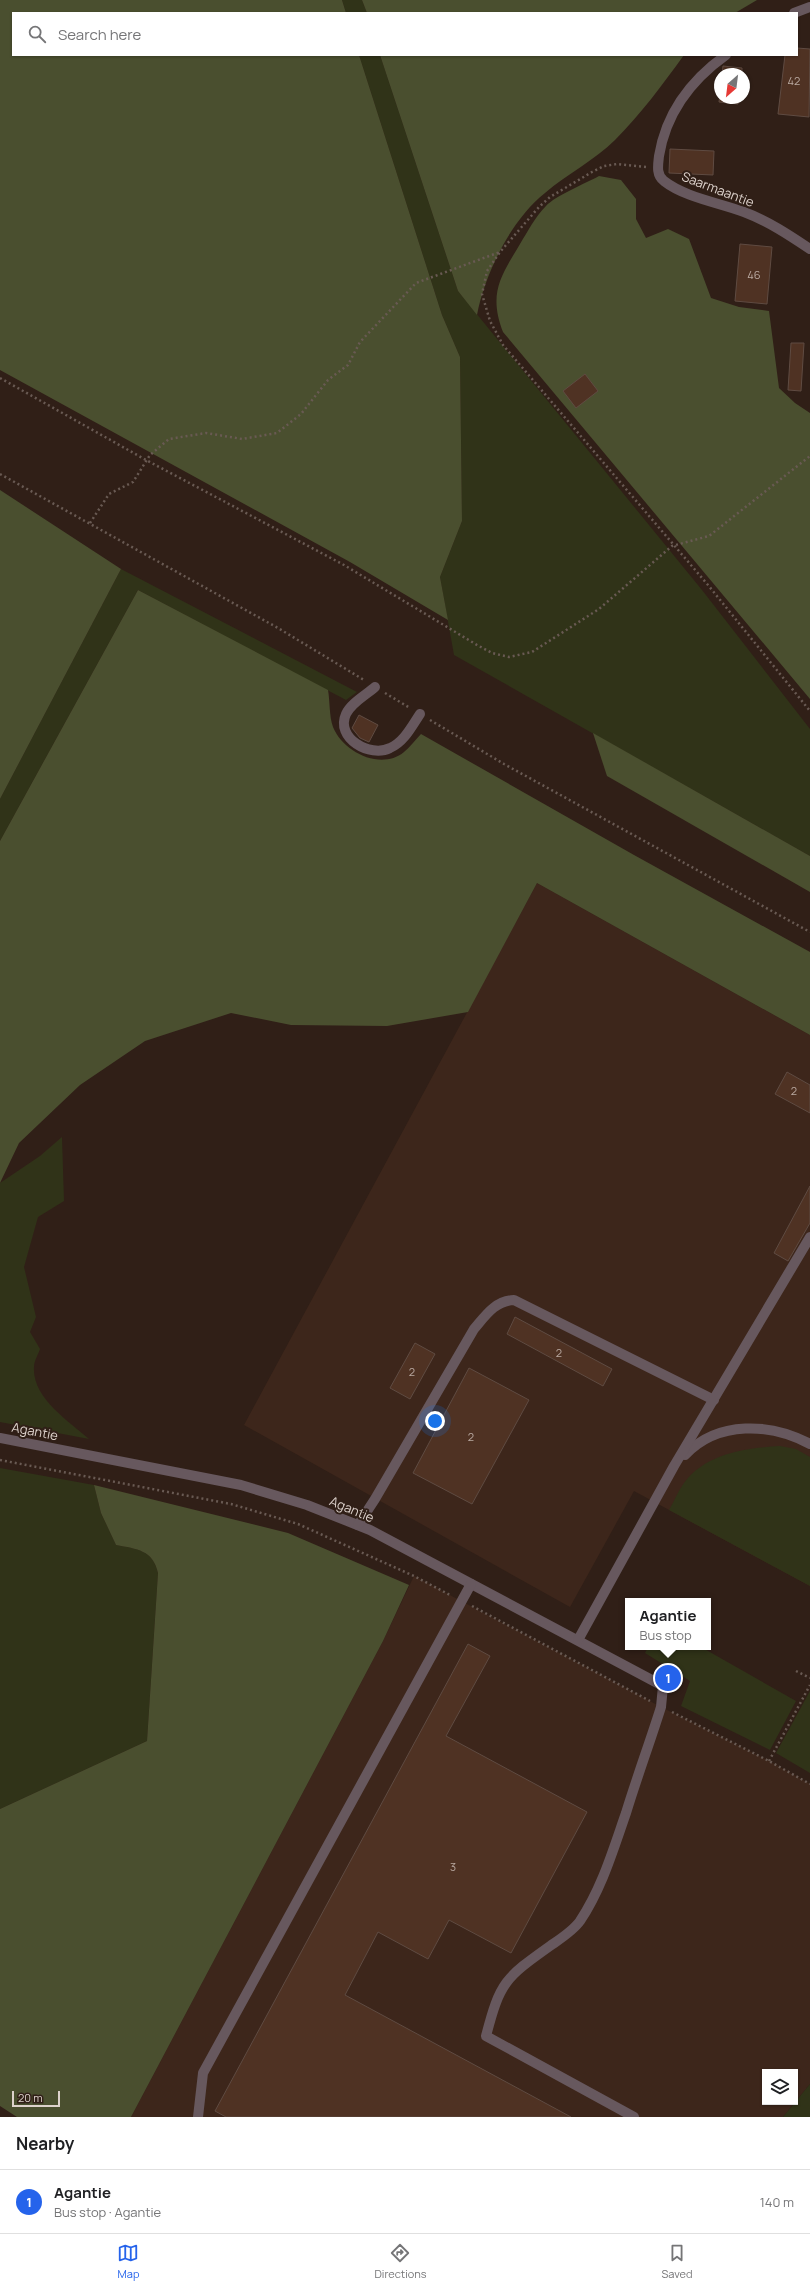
<!DOCTYPE html>
<meta charset="utf-8">
<style>
:root{--surface:#fff;--page:#f6f6f6;--text:#202124;--muted:#757577;--line:#e0e0e0;--accent:#2563eb}
body{margin:0;font-family:Manrope,sans-serif;background:var(--page);color:var(--text)}
.controls{position:absolute;right:12px;bottom:12px;display:grid;overflow:hidden;border-radius:0px;box-shadow:0 1px 3px #0004}
.controls button{width:36px;height:36px;display:grid;place-items:center;padding:0;border:0;border-bottom:1px solid var(--line);background:var(--surface);color:var(--text);font:20px sans-serif}
.compass{position:absolute;left:714px;top:68px;width:36px;height:36px;border-radius:50%;background:var(--surface);box-shadow:0 1px 3px #0004;rotate:208deg}
.scale{position:absolute;left:12px;bottom:10px;width:48px;box-sizing:border-box;padding-left:4px;border:2px solid #ddd2cc;border-top:0;font-size:11px;line-height:14px;white-space:nowrap;color:#ddd2cc;-webkit-text-stroke:3px #301f17;paint-order:stroke}
.you{position:absolute;left:435px;top:1421px;width:14px;height:14px;margin:-10px;border:3px solid #fff;border-radius:50%;background:#1a73e8;box-shadow:0 0 0 6px #1a73e833}
.badge{display:grid;place-items:center;width:26px;height:26px;border-radius:50%;background:var(--accent);color:#fff;font-size:13px;font-weight:700}
.pin{position:absolute;translate:-50% -50%;border:2px solid #fff;box-shadow:0 1px 4px #0006}
.popup{position:absolute;left:625px;top:1598px;width:86px;height:52px;box-sizing:border-box;display:grid;place-content:center;border-radius:0px;background:var(--surface);filter:drop-shadow(0 1px 3px #0005);font-size:13px;white-space:nowrap;color:var(--muted)}
.popup b{font-size:15px;color:var(--text)}
.popup::after{content:'';position:absolute;left:50%;top:100%;margin-left:-8px;border:8px solid transparent;border-top-color:var(--surface)}
.list{margin:0;padding:0;list-style:none}
h2{display:flex;justify-content:space-between;align-items:center;height:52px;margin:0;padding:0 16px;font-size:17px}
h2 small{font-size:13px;font-weight:400;color:var(--muted)}
.list li{display:grid;grid-template-columns:26px 1fr auto;gap:12px;align-items:center;box-sizing:border-box;height:64px;padding:0 16px;border-top:1px solid var(--line)}
.list b{display:block;font-size:15px;white-space:nowrap}
.list p{margin:0;font-size:13px;white-space:nowrap;color:var(--muted)}
.list em{font-size:13px;font-style:normal;color:var(--muted)}
.icon{flex:none;width:22px;height:22px;fill:none;stroke:currentColor;stroke-width:2;stroke-linecap:round;stroke-linejoin:round}
.map{position:relative;flex:none;width:810px;height:2117px;overflow:hidden}
.search{position:absolute;background:var(--surface);box-shadow:0 1px 3px #0004;left:12px;right:12px;top:12px;height:44px;display:flex;align-items:center;gap:10px;box-sizing:border-box;padding:0 14px;border-radius:0px;color:var(--muted);font-size:15px}
.sheet{height:116px;background:var(--surface)}
nav{display:flex;justify-content:space-around;align-items:center;box-sizing:border-box;height:56px;border-top:1px solid var(--line);background:var(--surface);font-size:11px;color:var(--muted)}
nav a{display:grid;justify-items:center;gap:2px}
nav .on{color:var(--accent)}
.map>svg:first-child{display:block}
.built{fill:#3d261b;fill-rule:evenodd}
.green{fill:#303318}
.forest{fill:#4a4f2f}
.building{fill:#4f3223;stroke:#5f4b42}
.lines{fill:none;stroke-linecap:round;stroke-linejoin:round}
.path{stroke:#695a53;stroke-width:2.5;stroke-dasharray:2 3;stroke-linecap:butt}
.minor{stroke:#67585e;stroke-width:10}
.labels{text-anchor:middle;dominant-baseline:central;stroke-width:4;stroke-linejoin:round;paint-order:stroke}
.number-label{font-size:11px;fill:#baaaa2}
.street-label{font-size:13px;fill:#ddd2cc;stroke:#301f17}
</style>
<div class="map">
<svg width="810" height="2117" viewBox="0 0 810 2117">
<rect width="100%" height="100%" fill="#301f17"/>
<g class="built">
<path d="M537 883 810 1035V1586L634 1491 570 1607 244 1425Z"/>
<path d="M414 1576 661 1707 769 1761 810 1784V2084L783 2117H131L383 1641ZM765 2072H795V2102H765Z"/>
</g>
<g class="green">
<path d="M342 0H362L367 13H346Z"/>
<path d="M359 55H380L458 291 702 590 810 729V856L454 655 440 577 462 521 460 357 442 315Z"/>
<path d="M121 569 357 692 346 700 138 590 0 841V799Z"/>
<path d="M62 1137 64 1201 38 1217 24 1267 36 1317 30 1332 40 1349C38 1355 34 1361 34 1367 32 1398 69 1421 89 1439L0 1422V1183L40 1156Z"/>
<path d="M780 1446 796 1449 810 1457V1586L669 1510C674 1502 678 1491 684 1483 706 1453 746 1448 780 1446Z"/>
<path d="M0 1468 94 1485 101 1513 116 1545C137 1549 153 1550 158 1573L147 1741 0 1809Z"/>
<path d="M648 1647H701L796 1701 770 1750 681 1706 690 1681 645 1653Z"/>
<path d="M810 1691V1773L776 1753Z"/>
<path d="M810 2084V2117H783Z"/>
</g>
<g class="forest">
<path d="M0 0H342L346 13H13V55H359L442 315 460 357 462 521 440 577 448 620 350 562 0 370Z"/>
<path d="M362 0H757L735 13H367Z"/>
<path d="M380 55H684C663 84 641 114 615 140 595 160 567 174 545 193 511 220 485 273 477 315L458 291Z"/>
<path d="M599 176 621 180 636 199V219L646 238 668 229 689 239 711 298 739 307 769 311 779 388 795 403 810 413V699L503 332C488 293 501 276 520 244 528 231 535 217 546 206 555 196 586 183 599 176Z"/>
<path d="M0 490 121 569 0 799Z"/>
<path d="M138 590 328 690C330 701 329 716 333 727 343 752 381 771 404 752 410 747 415 740 421 734L634 855 810 952V1035L537 883 468 1012 387 1026 291 1025 231 1013 145 1041 80 1085 19 1143 0 1183V841Z"/>
<path d="M593 733 810 856V892L607 776Z"/>
<path d="M94 1485 288 1533 409 1585 383 1641 131 2117H17L0 2106V1809L147 1741 158 1573C153 1550 137 1549 116 1545L101 1513Z"/>
</g>
<g class="building">
<path d="M797 48 810 49 809 117 778 114 785 55H797Z"/>
<path d="M723 66 742 68V74H722Z"/>
<path d="M720 94V98H739L738 104 719 102Z"/>
<path d="M670 149 714 151 713 175 669 173Z"/>
<path d="M740 244 772 247 767 304 735 301Z"/>
<path d="M791 343H804L801 391 788 390Z"/>
<path d="M585 374 598 391 576 408 563 391Z"/>
<path d="M359 715 378 725 369 742 360 738 352 728Z"/>
<path d="M787 1072 810 1085V1113L775 1094Z"/>
<path d="M810 1186V1223L788 1261 774 1253Z"/>
<path d="M515 1317 612 1369 603 1386 507 1334Z"/>
<path d="M415 1343 435 1354 410 1399 390 1388Z"/>
<path d="M469 1368 529 1400 472 1504 413 1473Z"/>
<path d="M468 1644 490 1656 446 1736 587 1812 511 1953 449 1920 428 1959 378 1932 345 1995 571 2117H226L215 2111Z"/>
</g>
<g class="lines">
<g class="path">
<path d="M646 167 617 164 604 166 592 172 550 197 539 207 500 252 487 271 482 294 490 321 503 345 708 585 810 711"/>
<path d="M0 378 146 460 344 565 477 645 492 653 509 657 532 652 599 609 672 546 709 536 810 456"/>
<path d="M0 474 278 628 364 680"/>
<path d="M90 523 109 494 133 482 150 455 169 439 206 433 242 439 277 433 301 414 328 380 348 365 360 342 416 283 500 252"/>
<path d="M385 693 410 708"/>
<path d="M430 720 504 764 810 932"/>
<path d="M0 1460 231 1504 298 1524 414 1576 450 1595"/>
<path d="M472 1606 650 1701"/>
<path d="M796 1671 810 1678"/>
<path d="M672 1712 769 1761 810 1784"/>
<path d="M769 1761 810 1685"/>
</g>
<g class="minor">
<path d="M794 13 810 7"/>
<path d="M726 55C691 80 666 113 659 156 658 165 656 175 664 181 684 197 720 203 744 212 768 221 789 235 810 249"/>
<path d="M375 687C366 695 351 703 346 714 335 738 370 758 390 748 404 742 412 726 420 714"/>
<path d="M0 1438 241 1485 307 1505 370 1530 663 1686 661 1707C650 1742 637 1777 626 1813 613 1850 602 1888 580 1921 573 1931 560 1939 550 1946 505 1978 500 1982 486 2036L634 2117"/>
<path d="M685 1455C718 1420 771 1423 810 1444"/>
<path d="M358 1525 375 1499 474 1329C486 1315 495 1301 514 1300L714 1400"/>
<path d="M578 1640 674 1466 810 1237"/>
<path d="M198 2117 203 2073 471 1584"/>
</g>
</g>
<g class="labels">
<g class="number-label">
<text x="794" y="80">42</text>
<text x="754" y="274">46</text>
<text x="794" y="1090">2</text>
<text x="559" y="1352">2</text>
<text x="412" y="1371">2</text>
<text x="471" y="1436">2</text>
<text x="453" y="1866">3</text>
</g>
<g class="street-label">
<text transform="translate(718 189) rotate(21)">Saarmaantie</text>
<text transform="translate(35 1431) rotate(11)">Agantie</text>
<text transform="translate(352 1509) rotate(23)">Agantie</text>
</g>
</g>
</svg>
<div class="controls">
<button><svg class="icon" aria-label="layers" viewBox="0 0 24 24"><path d="M12 4l9 5-9 5-9-5zM3 14l9 5 9-5"/></svg></button>
</div>
<svg class="compass" viewBox="-18 -18 36 36"><path d="M0-13l5 13h-10z" fill="#e53935"/><path d="M0 13l5-13h-10z" fill="#757577"/></svg>
<div class="scale">20 m</div>
<div class="you"></div>
<div class="pin badge" style="left:668px;top:1678px">1</div>
<div class="popup"><b>Agantie</b>Bus stop</div>
<div class="search"><svg class="icon" aria-label="search" viewBox="0 0 24 24"><circle cx="10" cy="10" r="6"/><path d="M15 15l6 6"/></svg>Search here</div>
</div>
<section class="sheet">
<h2>Nearby<small></small></h2>
<ul class="list">
<li><span class="badge">1</span><div><b>Agantie</b><p>Bus stop · Agantie</p></div><em>140 m</em></li>
</ul>
</section>
<nav>
<a class="on"><svg class="icon" aria-label="map" viewBox="0 0 24 24"><path d="M3 6l6-2 6 2 6-2v14l-6 2-6-2-6 2zM9 4v14M15 6v14"/></svg>Map</a>
<a><svg class="icon" aria-label="directions" viewBox="0 0 24 24"><path d="M12 3l9 9-9 9-9-9zM9 14v-3h6M13 9l2 2-2 2"/></svg>Directions</a>
<a><svg class="icon" aria-label="saved" viewBox="0 0 24 24"><path d="M7 4h10v16l-5-4-5 4z"/></svg>Saved</a>
</nav>
